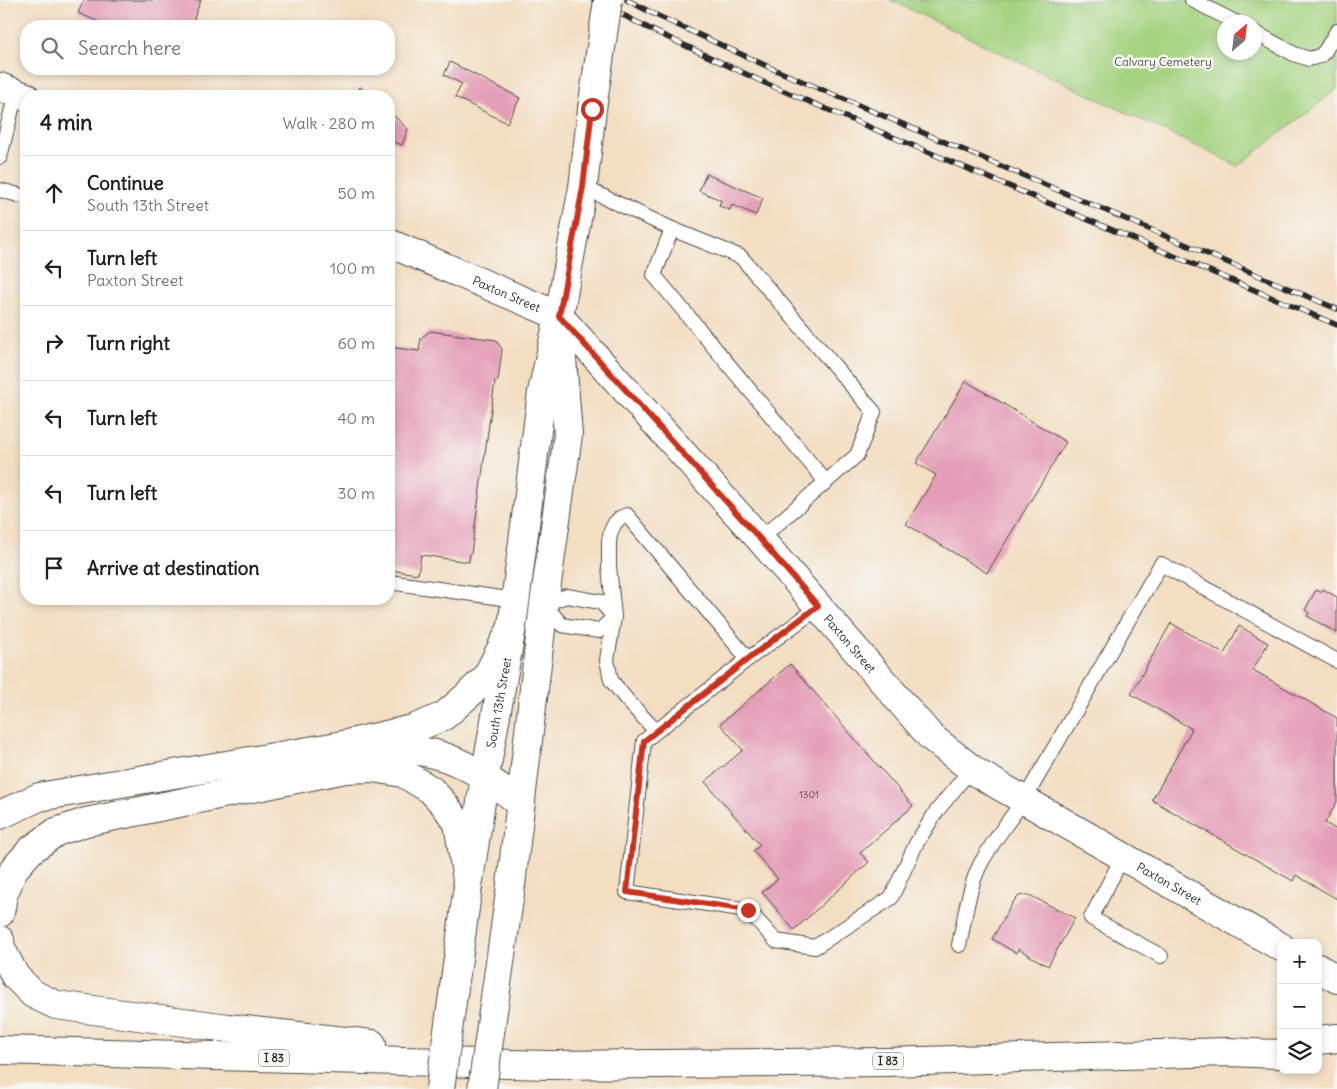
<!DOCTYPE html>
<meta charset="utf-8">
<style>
:root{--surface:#fff;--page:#f2f2f2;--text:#202124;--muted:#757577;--line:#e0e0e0}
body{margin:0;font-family:Delius,sans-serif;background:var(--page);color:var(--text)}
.controls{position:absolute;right:15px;bottom:15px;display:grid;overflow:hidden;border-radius:10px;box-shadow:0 2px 8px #0003}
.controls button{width:45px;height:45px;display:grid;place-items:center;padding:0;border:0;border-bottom:1px solid var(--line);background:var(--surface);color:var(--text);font:25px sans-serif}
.compass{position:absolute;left:1217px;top:15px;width:45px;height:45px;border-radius:50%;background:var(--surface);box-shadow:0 2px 8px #0003;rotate:28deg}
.stop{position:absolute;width:15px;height:15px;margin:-11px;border:4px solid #c8321e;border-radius:50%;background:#fff}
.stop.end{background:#c8321e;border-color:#fff;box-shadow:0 1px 5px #0008}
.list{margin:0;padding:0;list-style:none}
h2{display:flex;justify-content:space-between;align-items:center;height:65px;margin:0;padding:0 20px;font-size:21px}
h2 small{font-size:16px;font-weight:400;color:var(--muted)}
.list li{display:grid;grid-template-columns:32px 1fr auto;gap:15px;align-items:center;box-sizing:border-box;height:75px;padding:0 20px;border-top:1px solid var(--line)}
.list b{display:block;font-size:19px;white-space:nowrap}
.list p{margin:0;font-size:16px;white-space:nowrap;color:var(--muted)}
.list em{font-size:16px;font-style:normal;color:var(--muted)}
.icon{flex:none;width:28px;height:28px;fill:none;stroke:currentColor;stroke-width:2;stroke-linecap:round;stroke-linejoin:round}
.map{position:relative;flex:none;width:1337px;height:1089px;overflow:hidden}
.search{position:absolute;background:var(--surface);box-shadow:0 2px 8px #0003;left:20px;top:20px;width:375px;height:55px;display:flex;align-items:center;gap:12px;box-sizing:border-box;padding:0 18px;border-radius:20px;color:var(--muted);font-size:19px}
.panel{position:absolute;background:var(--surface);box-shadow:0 2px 8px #0003;left:20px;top:90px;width:375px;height:515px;border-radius:20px}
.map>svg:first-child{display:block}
.green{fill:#a5d381;stroke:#687f56;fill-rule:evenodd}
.building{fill:#e49db7}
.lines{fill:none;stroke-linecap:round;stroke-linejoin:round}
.service-casing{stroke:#494642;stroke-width:16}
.secondary-casing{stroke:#494642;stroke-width:30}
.primary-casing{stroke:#494642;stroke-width:30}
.trunk-casing{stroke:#494642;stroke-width:30}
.motorway-casing{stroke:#494642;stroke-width:30}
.service{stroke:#fff;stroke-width:14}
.secondary{stroke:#fff;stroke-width:28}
.primary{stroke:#fff;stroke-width:28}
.trunk{stroke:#fff;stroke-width:28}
.motorway{stroke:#fff;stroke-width:28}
.rail-casing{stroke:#2b2b2b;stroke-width:5.5}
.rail{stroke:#f6f6f2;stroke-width:4;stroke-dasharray:11;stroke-linecap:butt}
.secondary-bridge-casing{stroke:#494642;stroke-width:30;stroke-linecap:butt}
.trunk-bridge-casing{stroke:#494642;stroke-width:30;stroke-linecap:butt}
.secondary-bridge{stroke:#fff;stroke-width:28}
.trunk-bridge{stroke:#fff;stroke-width:28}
.route{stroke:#c8321e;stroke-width:6}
.labels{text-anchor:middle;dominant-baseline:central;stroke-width:5;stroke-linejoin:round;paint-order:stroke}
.number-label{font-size:10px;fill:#59484e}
.shield{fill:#f6f6f2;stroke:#686867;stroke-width:1}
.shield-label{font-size:11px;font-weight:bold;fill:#2b2b2b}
.park-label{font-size:12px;fill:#4a5540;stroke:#f6f6f2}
.street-label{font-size:12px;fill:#2b2b2b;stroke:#f6f6f2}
</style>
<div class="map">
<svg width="1337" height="1089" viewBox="0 0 1337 1089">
<rect width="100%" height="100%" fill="#f6f6f2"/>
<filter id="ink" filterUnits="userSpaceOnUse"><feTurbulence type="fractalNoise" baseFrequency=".02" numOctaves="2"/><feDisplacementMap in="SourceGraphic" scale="10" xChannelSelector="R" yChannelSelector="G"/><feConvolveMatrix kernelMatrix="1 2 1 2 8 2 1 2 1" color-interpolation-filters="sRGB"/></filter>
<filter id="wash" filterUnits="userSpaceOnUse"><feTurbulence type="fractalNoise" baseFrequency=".0096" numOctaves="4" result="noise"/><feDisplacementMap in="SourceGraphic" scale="20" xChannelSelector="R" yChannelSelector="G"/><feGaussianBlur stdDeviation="1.12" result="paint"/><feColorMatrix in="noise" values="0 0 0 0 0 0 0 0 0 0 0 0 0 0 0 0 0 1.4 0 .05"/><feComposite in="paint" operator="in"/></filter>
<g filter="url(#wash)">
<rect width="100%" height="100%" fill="#f3dec2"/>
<path class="green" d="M890 0H1337V89L1238 166ZM1224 22H1254V52H1224Z"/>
<g id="blocks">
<g class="building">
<path d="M84 0H201L191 26H109L78 13Z"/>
<path d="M450 62 520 98 507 123 455 97 462 84 444 75Z"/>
<path d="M360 87 371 96H355Z"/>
<path d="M389 111 408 129 402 145 389 140Z"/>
<path d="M706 174 763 198 756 215 732 205 730 210 719 206 721 200 699 191Z"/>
<path d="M430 331 496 340 502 349 498 381H495L471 554H470L469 562 421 555 418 574 389 570V347L419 351 421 338Z"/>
<path d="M966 381 1066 442 987 573 906 524 936 475 916 463Z"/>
<path d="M1323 589 1337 597V633L1307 616 1309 613 1305 610 1316 590 1321 592Z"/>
<path d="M1171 623 1224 654 1239 626 1268 643 1253 670 1337 718V802L1325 823 1337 830V899L1296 875 1293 881 1152 800 1192 729 1131 694Z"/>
<path d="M790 664 913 806 860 853 869 862 794 930 762 892 778 879 753 851 760 845 705 782 743 750 720 724Z"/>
<path d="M1023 895H1029L1075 918 1048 966 1018 949 1016 953 992 939 1013 902 1019 896Z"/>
</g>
</g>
</g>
<g filter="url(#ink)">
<use href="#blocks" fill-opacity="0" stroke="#494642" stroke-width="1"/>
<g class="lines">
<defs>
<g id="service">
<path d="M1192 0 1235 22"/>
<path d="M1254 32 1294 54 1309 59 1320 56 1325 51 1337 31"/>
<path d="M0 157 16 93"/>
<path d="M583 187 672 229 741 257 874 412 857 455 760 539"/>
<path d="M0 190 26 197"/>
<path d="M672 229 654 275 826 482"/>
<path d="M389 582 516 600"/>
<path d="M567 596 601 602 614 617 599 631 562 625 544 604Z"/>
<path d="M819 607 748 659 644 741 627 892 748 910 776 941 815 947 891 898 916 844 936 812 971 769"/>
<path d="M656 731 626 699 611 680 607 660 614 617 609 566V541L611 531 615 523 620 518 627 515 748 659"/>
<path d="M1123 856 1091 918 1161 956"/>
<path d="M959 945C965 918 968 888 981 863 993 841 1009 820 1024 800L1161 564 1337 661"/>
</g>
<path id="secondary" d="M559 316 583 187 592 109"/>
<g id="primary">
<path id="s1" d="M559 316 760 539 931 737 977 773 1281 947"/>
<path d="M1318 968 1337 979"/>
</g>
<g id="trunk">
<path d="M0 87 26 97"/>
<path id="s2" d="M389 243 559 316"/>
<path id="s3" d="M469 880 485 776 512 627 542 392 559 316"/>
<path d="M511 885 544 604 568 435 561 345"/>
</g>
<g id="motorway">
<path d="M372 748C388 749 403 749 419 751 459 756 490 780 521 803"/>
<path d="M0 815 39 797 338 746 413 729 444 716 467 696 486 678 512 627"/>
<path d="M0 913 3 895 14 869 31 850 56 832 86 822 345 769 373 768 403 773 431 790 444 804 458 823 468 886"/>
<path d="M0 940 1 948 15 976 33 994 56 1005 228 1028 372 1044"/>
<path d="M1318 1040 1337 1038"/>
<path d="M0 1050 548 1065 886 1062 1227 1052 1281 1054"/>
</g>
</defs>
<use href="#service" class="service-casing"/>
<use href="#secondary" class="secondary-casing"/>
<use href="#primary" class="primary-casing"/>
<use href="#trunk" class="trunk-casing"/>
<use href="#motorway" class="motorway-casing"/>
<use href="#service" class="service"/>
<use href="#secondary" class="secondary"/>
<use href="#primary" class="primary"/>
<use href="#trunk" class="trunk"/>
<use href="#motorway" class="motorway"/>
<defs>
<g id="rail">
<path d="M594 0 652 30 765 83 1337 325"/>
<path d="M627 0 658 16 771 68 1337 309"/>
</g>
</defs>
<use href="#rail" class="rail-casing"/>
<use href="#rail" class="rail"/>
<defs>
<path id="secondary-bridge" d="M592 109 608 0"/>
<g id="trunk-bridge">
<path d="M440 1089 468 886"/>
<path d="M482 1089 511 885"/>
</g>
</defs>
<use href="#secondary-bridge" class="secondary-bridge-casing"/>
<use href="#trunk-bridge" class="trunk-bridge-casing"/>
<use href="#secondary-bridge" class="secondary-bridge"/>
<use href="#trunk-bridge" class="trunk-bridge"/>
</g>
</g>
<g class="lines" filter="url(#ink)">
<path class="route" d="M592 109 583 187 559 316 760 539 818 606 748 659 644 741 627 892 748 910"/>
</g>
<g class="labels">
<g class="number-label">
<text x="809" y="794">1301</text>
</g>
<g class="shield">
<rect x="259" y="1049.5" width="30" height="17" rx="4"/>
<rect x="873" y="1052.5" width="30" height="17" rx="4"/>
</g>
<g class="shield-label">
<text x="274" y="1058">I 83</text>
<text x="888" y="1061">I 83</text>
</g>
<g class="park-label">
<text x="1163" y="61">Calvary Cemetery</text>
</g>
<g class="street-label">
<text stroke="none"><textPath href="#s2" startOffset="128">Paxton Street</textPath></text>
<text stroke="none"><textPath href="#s1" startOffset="438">Paxton Street</textPath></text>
<text stroke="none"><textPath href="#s3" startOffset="180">South 13th Street</textPath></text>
<text stroke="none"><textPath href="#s1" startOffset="842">Paxton Street</textPath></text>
</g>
</g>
</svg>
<div class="controls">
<button>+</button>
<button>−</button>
<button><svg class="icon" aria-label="layers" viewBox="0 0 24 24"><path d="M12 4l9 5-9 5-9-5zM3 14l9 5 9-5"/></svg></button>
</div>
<svg class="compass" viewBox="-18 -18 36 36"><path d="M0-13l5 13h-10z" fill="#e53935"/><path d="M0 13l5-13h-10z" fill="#757577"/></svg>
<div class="stop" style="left:592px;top:109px"></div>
<div class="stop end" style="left:748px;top:910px"></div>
<div class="search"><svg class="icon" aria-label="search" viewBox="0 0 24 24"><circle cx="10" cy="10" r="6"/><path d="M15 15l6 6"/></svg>Search here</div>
<section class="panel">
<h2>4 min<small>Walk · 280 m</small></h2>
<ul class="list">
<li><svg class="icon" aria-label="ahead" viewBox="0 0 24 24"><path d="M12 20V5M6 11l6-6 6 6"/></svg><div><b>Continue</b><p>South 13th Street</p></div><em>50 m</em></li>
<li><svg class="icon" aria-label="left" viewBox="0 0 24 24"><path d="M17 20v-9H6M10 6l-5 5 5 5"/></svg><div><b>Turn left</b><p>Paxton Street</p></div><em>100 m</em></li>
<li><svg class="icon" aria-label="right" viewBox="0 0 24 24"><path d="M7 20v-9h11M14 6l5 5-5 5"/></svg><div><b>Turn right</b></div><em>60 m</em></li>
<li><svg class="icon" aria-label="left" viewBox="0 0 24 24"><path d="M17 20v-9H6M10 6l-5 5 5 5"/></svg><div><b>Turn left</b></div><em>40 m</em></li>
<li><svg class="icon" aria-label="left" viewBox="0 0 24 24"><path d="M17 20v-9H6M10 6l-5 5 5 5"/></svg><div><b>Turn left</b></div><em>30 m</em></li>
<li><svg class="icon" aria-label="arrive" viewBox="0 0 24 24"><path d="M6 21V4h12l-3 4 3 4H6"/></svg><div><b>Arrive at destination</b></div></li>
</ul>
</section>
</div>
